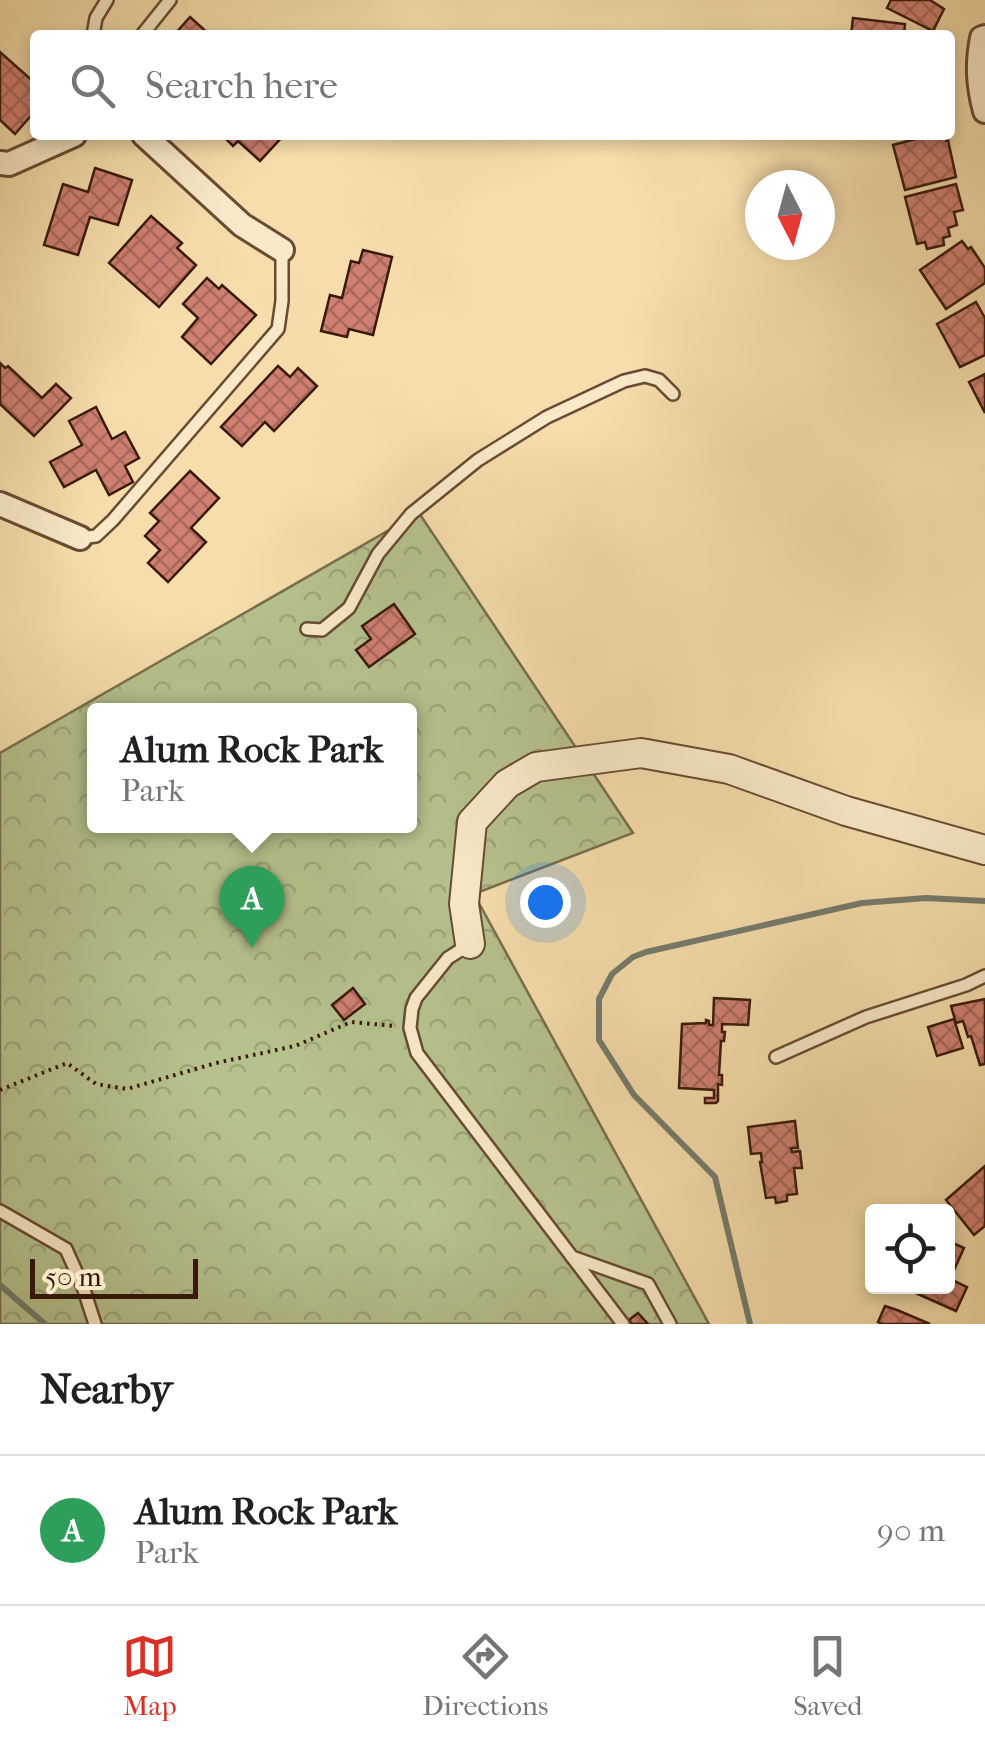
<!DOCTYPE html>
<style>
:root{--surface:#fff;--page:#f2f2f2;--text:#202124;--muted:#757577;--line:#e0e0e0;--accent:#d93025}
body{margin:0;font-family:"IM FELL French Canon",serif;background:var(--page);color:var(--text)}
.controls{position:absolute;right:30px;bottom:30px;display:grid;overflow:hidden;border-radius:10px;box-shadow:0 5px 15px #0003}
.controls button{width:90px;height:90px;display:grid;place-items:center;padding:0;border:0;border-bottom:2px solid var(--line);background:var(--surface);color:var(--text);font:50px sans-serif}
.compass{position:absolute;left:745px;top:170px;width:90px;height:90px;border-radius:50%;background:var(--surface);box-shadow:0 5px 15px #0003;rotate:174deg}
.scale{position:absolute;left:30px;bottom:25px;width:168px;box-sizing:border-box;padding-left:10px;border:5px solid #391a0a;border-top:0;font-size:28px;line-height:35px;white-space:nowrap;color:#391a0a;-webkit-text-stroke:8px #f9e9c8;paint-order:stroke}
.you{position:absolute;left:545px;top:902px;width:35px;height:35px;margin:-25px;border:8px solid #fff;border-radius:50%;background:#1a73e8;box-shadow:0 0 0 15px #1a73e833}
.badge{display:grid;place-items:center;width:65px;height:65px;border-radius:50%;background:var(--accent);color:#fff;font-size:32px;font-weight:700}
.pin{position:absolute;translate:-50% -82px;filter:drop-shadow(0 2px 5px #0008)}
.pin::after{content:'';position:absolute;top:52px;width:35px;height:30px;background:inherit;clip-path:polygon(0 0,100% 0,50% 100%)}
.popup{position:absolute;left:87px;top:703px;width:330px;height:130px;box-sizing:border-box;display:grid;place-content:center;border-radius:10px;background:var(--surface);filter:drop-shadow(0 2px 8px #0005);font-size:32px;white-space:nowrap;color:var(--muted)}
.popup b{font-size:38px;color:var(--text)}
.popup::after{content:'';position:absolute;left:50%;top:100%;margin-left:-20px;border:20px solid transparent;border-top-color:var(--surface)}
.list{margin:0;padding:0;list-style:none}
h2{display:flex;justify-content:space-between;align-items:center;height:130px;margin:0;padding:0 40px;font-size:42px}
h2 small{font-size:32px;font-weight:400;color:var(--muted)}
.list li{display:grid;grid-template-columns:65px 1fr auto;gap:30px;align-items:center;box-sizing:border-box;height:150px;padding:0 40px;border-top:2px solid var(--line)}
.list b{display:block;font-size:38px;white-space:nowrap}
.list p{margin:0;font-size:32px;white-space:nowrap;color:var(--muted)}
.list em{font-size:32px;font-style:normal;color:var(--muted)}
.icon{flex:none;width:55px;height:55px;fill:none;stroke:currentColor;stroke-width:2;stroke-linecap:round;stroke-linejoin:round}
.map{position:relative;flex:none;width:985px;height:1324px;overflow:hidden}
.search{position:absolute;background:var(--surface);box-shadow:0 5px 15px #0003;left:30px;right:30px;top:30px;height:110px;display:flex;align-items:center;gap:25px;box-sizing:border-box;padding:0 35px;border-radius:10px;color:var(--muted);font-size:38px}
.sheet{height:280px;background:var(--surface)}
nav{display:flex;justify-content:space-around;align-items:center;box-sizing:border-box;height:140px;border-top:2px solid var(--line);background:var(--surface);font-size:28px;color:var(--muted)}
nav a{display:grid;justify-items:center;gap:5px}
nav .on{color:var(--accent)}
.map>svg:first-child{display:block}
.forest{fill:url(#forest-crowns);stroke:#786e4c;stroke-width:2.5;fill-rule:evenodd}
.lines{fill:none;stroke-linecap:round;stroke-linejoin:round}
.stream{stroke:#757b6c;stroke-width:6}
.building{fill:url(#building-cross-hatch);stroke:#391a0a;stroke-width:2.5}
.service-casing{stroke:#684b32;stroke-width:16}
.minor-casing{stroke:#684b32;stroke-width:28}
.tertiary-casing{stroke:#684b32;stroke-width:32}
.path{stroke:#391a0a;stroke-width:4;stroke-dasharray:2.5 5;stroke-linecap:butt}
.service{stroke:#f9e9c8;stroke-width:11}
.minor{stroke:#f9e9c8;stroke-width:22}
.tertiary{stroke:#f9e9c8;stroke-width:28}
</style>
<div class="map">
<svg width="985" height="1324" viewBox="0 0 985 1324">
<defs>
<pattern id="forest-crowns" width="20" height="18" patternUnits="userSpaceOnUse" patternTransform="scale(2.5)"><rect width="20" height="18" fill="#b6c28e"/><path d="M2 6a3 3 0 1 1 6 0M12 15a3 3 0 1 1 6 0" fill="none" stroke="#9da679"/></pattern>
<pattern id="building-cross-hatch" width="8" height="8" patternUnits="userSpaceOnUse" patternTransform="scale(2.5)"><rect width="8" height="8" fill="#cf8071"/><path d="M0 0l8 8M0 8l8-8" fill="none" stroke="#a9685b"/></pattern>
</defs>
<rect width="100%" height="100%" fill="#f6ddab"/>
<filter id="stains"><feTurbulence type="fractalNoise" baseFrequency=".002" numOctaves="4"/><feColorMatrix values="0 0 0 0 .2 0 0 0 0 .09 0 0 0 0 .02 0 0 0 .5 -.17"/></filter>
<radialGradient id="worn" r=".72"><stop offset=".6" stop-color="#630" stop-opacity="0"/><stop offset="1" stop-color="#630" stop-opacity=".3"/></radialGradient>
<path class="forest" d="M419 513 633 833 474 894 709 1324H0V753ZM94 710H410V826H94Z"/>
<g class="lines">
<g class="stream">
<path d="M0 1285 45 1324"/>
<path d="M750 1324 715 1177 634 1095 599 1040V999L612 974 633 957 646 952 862 903 926 898 985 901"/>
</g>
</g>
<g class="building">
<path d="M891 0H930L944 9 933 31 887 8Z"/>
<path d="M190 17 210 35H174Z"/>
<path d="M853 18 905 24 904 34 907 35H851Z"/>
<path d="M0 52 35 83V111L15 134 0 120Z"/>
<path d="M222 135H284L260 161 238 141 233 146Z"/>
<path d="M931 135H944L946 141 948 140 956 177 905 190 893 145Z"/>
<path d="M95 168 132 180 118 225 90 217 78 255 44 245 63 184 88 192Z"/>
<path d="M956 184 963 210 954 212 957 225 948 228 950 236 943 238 944 245 927 249 925 242 917 244 905 197Z"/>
<path d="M151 216 182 243 177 248 196 265 159 307 109 263Z"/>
<path d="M962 241 968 249 971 247 985 268V283L946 309 920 270Z"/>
<path d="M363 250 392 257 373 335 349 329 347 337 321 331 330 295 342 298 351 261 359 263Z"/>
<path d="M207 278 219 289 222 285 256 315 211 364 182 337 198 318 183 304Z"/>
<path d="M976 302 985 318V355L960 367 937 324Z"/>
<path d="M0 363 5 368 8 366 42 398 56 384 71 398 34 436 0 404Z"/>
<path d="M278 366 290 377 298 368 317 386 274 431 265 422 242 446 221 427Z"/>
<path d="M985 374V413L969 382Z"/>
<path d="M96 407 112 439 125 432 139 458 125 466 133 482 109 495 96 470 64 487 50 462 82 445 69 421Z"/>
<path d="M190 471 219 498 191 528 206 542 168 582 148 563 160 550 145 536 159 521 150 513Z"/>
<path d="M394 604 415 634 369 667 356 650 371 639 362 626Z"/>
<path d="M353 988 365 1004 344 1020 332 1005Z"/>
<path d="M714 998 750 1000 748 1025 722 1024V1032H725L724 1041H721L719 1075H722V1085L718 1084V1101L716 1103H705V1098H714V1090L679 1088 682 1024 706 1023V1020L709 1021V1025H713Z"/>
<path d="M985 999V1064L980 1065 971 1036 968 1037 963 1021 956 1023 951 1006Z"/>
<path d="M954 1019 963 1048 937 1056 928 1027Z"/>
<path d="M795 1121 798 1148H791L792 1152 800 1151 802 1168H794L797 1194 787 1195V1201L776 1203 775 1197 766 1198 760 1162H762L761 1153 751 1154 748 1127Z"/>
<path d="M985 1166V1226L974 1235 946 1200Z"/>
<path d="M948 1241 964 1248 950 1279 967 1287 956 1311 900 1286H948Z"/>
<path d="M885 1306 897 1310 930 1324H882L878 1322Z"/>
<path d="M638 1313 648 1324H632L629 1320Z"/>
</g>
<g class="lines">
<defs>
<g id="service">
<path d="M93 35 96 18 107 0"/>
<path d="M142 35 170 0"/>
<path d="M80 538 96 536 113 520 278 329 282 301V250"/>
<path d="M307 629 322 630 349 608 378 554 411 514 478 460 547 417 624 381 645 376 659 380 673 394"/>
<path d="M470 944 448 958 416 998 412 1009 410 1028 417 1053 623 1324"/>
<path d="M776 1057 866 1017 966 985 985 976"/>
<path d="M0 1211 66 1249 83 1287 95 1324"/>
<path d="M572 1257 648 1284 670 1324"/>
</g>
<g id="minor">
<path d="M985 37 982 38C977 64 978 85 985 111"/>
<path d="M144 135 242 225 282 250"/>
<path d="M0 163 9 164 74 135"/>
<path d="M0 504 80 538"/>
</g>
<path id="tertiary" d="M470 944 464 904 472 822 507 784 536 767 641 753 729 769 846 811 985 850"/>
</defs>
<use href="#service" class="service-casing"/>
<use href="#minor" class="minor-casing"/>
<use href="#tertiary" class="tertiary-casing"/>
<path class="path" d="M0 1090 67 1063 96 1084 127 1089 216 1063 295 1046 351 1022 395 1026"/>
<use href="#service" class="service"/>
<use href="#minor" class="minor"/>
<use href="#tertiary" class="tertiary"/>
</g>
<rect width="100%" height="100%" filter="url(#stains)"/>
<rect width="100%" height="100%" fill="url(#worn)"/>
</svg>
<div class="controls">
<button><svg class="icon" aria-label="locate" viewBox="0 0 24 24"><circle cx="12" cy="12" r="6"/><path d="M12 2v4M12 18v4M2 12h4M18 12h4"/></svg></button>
</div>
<svg class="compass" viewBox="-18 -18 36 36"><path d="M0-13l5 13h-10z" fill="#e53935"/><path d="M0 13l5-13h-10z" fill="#757577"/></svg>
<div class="scale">50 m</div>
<div class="you"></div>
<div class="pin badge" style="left:252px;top:948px;background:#2e9e5b">A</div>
<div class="popup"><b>Alum Rock Park</b>Park</div>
<div class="search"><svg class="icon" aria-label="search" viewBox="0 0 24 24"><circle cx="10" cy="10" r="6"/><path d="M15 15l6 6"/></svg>Search here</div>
</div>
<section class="sheet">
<h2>Nearby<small></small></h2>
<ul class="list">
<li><span class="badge" style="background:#2e9e5b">A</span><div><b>Alum Rock Park</b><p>Park</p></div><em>90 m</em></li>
</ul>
</section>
<nav>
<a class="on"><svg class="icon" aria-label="map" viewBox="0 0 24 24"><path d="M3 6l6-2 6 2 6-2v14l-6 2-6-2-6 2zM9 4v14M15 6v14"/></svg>Map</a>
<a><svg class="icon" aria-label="directions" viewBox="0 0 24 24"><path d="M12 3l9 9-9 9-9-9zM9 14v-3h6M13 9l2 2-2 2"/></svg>Directions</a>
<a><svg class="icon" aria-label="saved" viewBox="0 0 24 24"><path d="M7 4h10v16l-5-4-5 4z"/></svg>Saved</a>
</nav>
